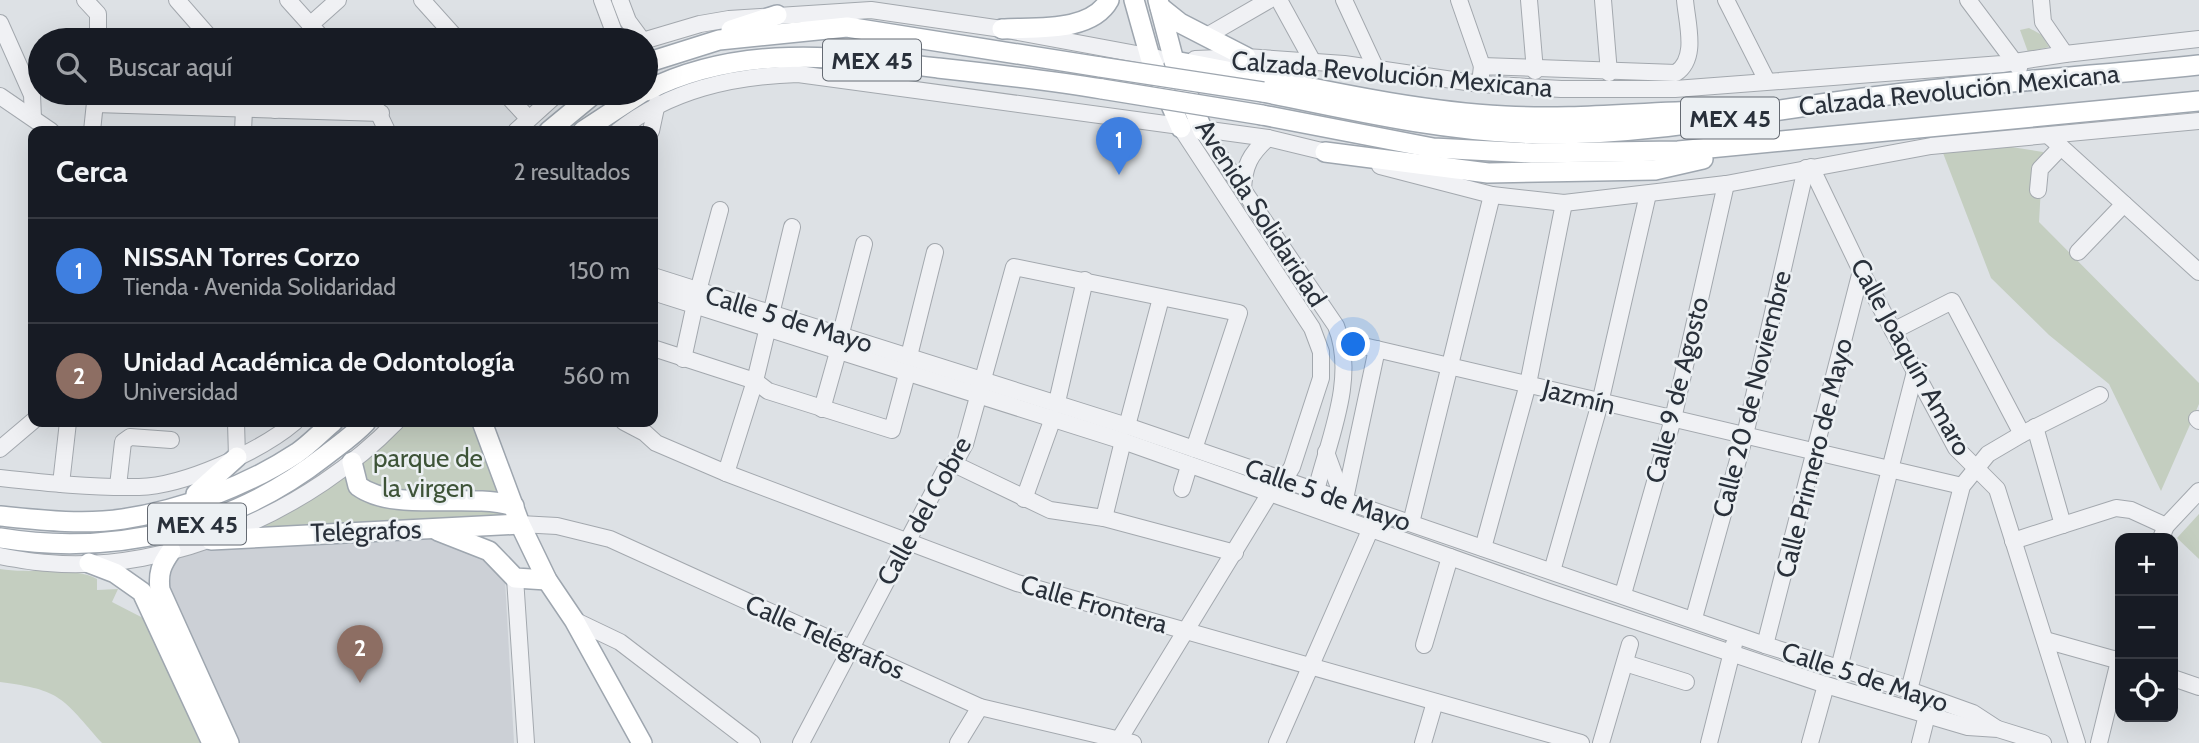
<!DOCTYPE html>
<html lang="es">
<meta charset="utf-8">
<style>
:root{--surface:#171b24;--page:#20242c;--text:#f1f3f6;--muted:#9ea1a6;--line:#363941;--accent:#bd5064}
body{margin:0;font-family:Cabin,sans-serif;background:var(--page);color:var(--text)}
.controls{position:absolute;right:21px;bottom:21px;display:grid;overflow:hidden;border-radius:14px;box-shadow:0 7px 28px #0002}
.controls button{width:63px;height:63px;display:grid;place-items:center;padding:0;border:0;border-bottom:2px solid var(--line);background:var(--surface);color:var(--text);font:35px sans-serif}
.you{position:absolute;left:1354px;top:345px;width:24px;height:24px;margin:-18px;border:5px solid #fff;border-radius:50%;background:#1a73e8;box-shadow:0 0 0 10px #1a73e833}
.badge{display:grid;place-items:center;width:46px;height:46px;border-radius:50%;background:var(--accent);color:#fff;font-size:23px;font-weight:700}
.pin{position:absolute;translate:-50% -58px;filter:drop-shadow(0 2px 4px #0008)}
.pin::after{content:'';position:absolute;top:37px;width:24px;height:21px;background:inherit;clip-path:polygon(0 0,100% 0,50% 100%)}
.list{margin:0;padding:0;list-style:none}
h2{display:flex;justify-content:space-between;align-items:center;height:91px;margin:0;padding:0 28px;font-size:30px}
h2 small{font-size:23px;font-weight:400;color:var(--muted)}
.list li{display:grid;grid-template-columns:46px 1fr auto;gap:21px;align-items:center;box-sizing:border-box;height:105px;padding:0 28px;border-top:2px solid var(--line)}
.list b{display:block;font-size:26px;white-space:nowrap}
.list p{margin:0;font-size:23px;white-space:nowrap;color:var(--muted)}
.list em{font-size:23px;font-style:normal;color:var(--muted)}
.icon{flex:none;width:38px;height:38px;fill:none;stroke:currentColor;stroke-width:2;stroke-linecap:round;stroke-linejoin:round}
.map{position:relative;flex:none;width:2199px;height:743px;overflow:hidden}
.search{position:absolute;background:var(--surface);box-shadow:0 7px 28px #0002;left:28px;top:28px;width:630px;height:77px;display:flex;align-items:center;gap:18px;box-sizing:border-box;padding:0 24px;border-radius:38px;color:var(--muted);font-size:26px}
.panel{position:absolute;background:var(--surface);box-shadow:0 7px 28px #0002;left:28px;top:126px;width:630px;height:301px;border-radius:14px}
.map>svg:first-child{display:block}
.built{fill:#ccd0d6}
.green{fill:#c4cec0}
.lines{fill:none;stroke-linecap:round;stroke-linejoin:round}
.minor-casing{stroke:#a3a8ae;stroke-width:18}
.major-casing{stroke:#9ea6af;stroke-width:22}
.minor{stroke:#f0f1f4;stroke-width:16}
.major{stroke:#fff;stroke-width:19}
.major-bridge-casing{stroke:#9ea6af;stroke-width:22;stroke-linecap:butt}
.major-bridge{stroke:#fff;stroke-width:19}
.labels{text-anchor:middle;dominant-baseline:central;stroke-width:5;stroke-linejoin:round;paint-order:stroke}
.shield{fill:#ecf0f3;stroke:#646a72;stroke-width:2}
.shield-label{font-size:24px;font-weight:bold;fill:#29303a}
.street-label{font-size:26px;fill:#29303a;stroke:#ecf0f3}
.park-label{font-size:26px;fill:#3e5438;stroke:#ecf0f3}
</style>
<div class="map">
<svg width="2199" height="743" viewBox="0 0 2199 743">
<rect width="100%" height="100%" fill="#dde1e5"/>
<path class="built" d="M409 532 487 551 505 579 514 743H237L166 587 172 563 195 549Z"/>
<g class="green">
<path d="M2029 28 2042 35 2049 47 2028 52 2020 30Z"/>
<path d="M2005 146 2043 152 2039 222 2199 383V404L2161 491 2109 384 2049 335 1991 278 1943 153 1963 147Z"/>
<path d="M408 422H471L514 523 269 527 262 524 344 477Z"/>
<path d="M2199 514V559L2177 538Z"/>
<path d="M0 569C28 574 75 566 97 579V590L118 589 112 602 145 619 200 743H102C62 698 62 690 0 682Z"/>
</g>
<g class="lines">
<defs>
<g id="minor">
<path d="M85 0 98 14V40"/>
<path d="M177 0 212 40"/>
<path d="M288 0 324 40"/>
<path d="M422 0 458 40"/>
<path d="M602 0 617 40"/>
<path d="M620 0 628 21 642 40"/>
<path d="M1279 0 1313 62"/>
<path d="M1344 0 1376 69"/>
<path d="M1459 0 1482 66"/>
<path d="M1529 0 1535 71"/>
<path d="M1603 0 1609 73"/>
<path d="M1726 0 1767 81"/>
<path d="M1968 0 2019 68"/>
<path d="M2041 0 2043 22 2065 54"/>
<path d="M0 23 32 95 33 118"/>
<path d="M310 25 338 0"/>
<path d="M1205 37 1269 0"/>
<path d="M646 40 700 24 729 19 871 10 1002 29 1158 58"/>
<path d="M1195 59 1246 57 1344 64 1480 84 1561 89H1675L2002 64 2065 54 2199 39"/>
<path d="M1480 84 1482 66 1676 73C1698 58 1687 24 1685 0"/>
<path d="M259 93 275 110"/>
<path d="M369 93 387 131"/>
<path d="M505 93 528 118"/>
<path d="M0 96 51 131"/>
<path d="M95 104 381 113"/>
<path d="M92 131 96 93"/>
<path d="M243 131 244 110"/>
<path d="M516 131 558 93"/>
<path d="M618 131C670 90 732 76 798 74L1268 138 1334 154"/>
<path d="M651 131 657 103"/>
<path d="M1203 131 1336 326C1358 380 1326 445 1314 499"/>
<path d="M2049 136 2199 272"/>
<path d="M1380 166 1492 195 1564 203 1726 184 1931 146 2199 121"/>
<path d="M1811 167 1861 271 1956 448 1997 489 2077 743"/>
<path d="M1243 190C1244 166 1250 154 1268 138"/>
<path d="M2038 190 2040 169 2061 147"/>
<path d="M2078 252 2124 204"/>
<path d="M653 276 1127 426 1765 645 1909 690 1973 713 1996 728"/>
<path d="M698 291 720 210"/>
<path d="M653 292 1123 441 1546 591 1826 685 1968 727 1998 729 2043 743"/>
<path d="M1893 331 1952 301 2022 434"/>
<path d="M841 333 864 244"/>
<path d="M1342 341 1962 486"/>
<path d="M653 348 755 381 768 391 892 430 907 374"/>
<path d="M909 356 935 252"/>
<path d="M683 359 695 304"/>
<path d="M1057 402 1085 280"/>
<path d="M822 409 838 352"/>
<path d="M2197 419 2199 421"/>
<path d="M236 422 237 457"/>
<path d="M624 422 645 433 656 443 726 473 1017 583 1581 743"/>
<path d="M1127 426 1161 298"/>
<path d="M2035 427 2063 525"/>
<path d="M0 449 33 421"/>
<path d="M1326 452 1344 501"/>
<path d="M954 464 1050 510 1104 518 1235 553"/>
<path d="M726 473 755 381 792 227"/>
<path d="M0 478C46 483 93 488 139 487 184 486 261 451 295 422"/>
<path d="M61 484 68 422"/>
<path d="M118 486 123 442 130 437 171 440"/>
<path d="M1182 489 1189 466"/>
<path d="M1024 499 1053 418"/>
<path d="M1343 508 1377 349"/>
<path d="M1104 518 1123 441"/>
<path d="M1411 523 1492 195"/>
<path d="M520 524 557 526 610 539 980 707 1133 743"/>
<path d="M2161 538 2166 526 2199 491"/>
<path d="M2013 541 2116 508 2131 510 2166 526"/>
<path d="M1483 548 1528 384 1564 203"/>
<path d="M0 556C16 559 32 562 48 563 171 574 312 509 396 422"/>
<path d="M1552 571 1600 403 1648 194"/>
<path d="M515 578 526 743"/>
<path d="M1623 594 1673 419 1726 184"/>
<path d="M1694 618 1745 435 1806 168"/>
<path d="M574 620 620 642 752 743"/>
<path d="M2045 640 2120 661"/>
<path d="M1424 645 1450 557"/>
<path d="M1765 645 1861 271"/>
<path d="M1625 663 1686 682"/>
<path d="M1839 668 1915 372"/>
<path d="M2173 678 2199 687"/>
<path d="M1909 690 1962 486 1988 454 2022 434 2100 395"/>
<path d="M801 743 945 470 954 464 965 444 1014 267 1239 313 1194 449"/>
<path d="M958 743 980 707"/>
<path d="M1117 743 1270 493 1284 480 1292 467 1321 378V352L1312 328 1181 128"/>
<path d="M1277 743 1371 528"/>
<path d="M1423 743 1435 702"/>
<path d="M1601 743 1630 644"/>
<path d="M1709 743 1734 644"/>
<path d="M1810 743 1826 685"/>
<path d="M1920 743 1927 715"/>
<path d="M2099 743 2120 657"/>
</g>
<g id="major">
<path d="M1134 0 1150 57 1181 128"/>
<path d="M1158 0 1174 61 1203 131"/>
<path d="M1160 7 1180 23 1246 57"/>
<path d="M1002 29C1034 27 1091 33 1109 0"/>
<path d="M731 30 777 15"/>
<path d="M1174 61C1283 80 1394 110 1505 116 1573 120 1640 112 1707 111"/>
<path d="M646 63 719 40 847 27 1100 67"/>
<path d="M646 91C739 44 838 56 938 68 993 74 1047 80 1102 89"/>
<path d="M1263 92C1355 111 1446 132 1540 134 1658 136 1772 108 1888 95 1991 82 2095 76 2199 65"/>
<path d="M1262 115 1433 148 1532 153 1678 151 2199 101"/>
<path d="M549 131 595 93"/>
<path d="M583 131 641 93"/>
<path d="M1325 152 1488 173 1655 170 1703 159"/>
<path d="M482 422 520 524 547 580 574 620 642 743"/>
<path d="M352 462 358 486C395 513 468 492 514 506"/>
<path d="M196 494 237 457"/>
<path d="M0 516C40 520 83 525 123 519 182 510 247 486 297 453 310 444 321 432 333 422"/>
<path d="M438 531 489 551 515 578 547 580"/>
<path d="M0 538C116 557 233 528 325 456 339 445 354 435 366 422"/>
<path d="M211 540 520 524"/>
<path d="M171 551C161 565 158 573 160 590L229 743"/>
<path d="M89 563 115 573 142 592 212 743"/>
</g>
</defs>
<use href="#minor" class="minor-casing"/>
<use href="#major" class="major-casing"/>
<use href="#minor" class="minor"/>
<use href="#major" class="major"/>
<defs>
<g id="major-bridge">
<path d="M1100 67 1263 92"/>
<path d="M1102 89 1262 115"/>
</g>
</defs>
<use href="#major-bridge" class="major-bridge-casing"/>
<use href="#major-bridge" class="major-bridge"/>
</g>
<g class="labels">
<g class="shield">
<rect x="823" y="39.5" width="98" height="41" rx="5"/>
<rect x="1681" y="97.5" width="98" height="41" rx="5"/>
<rect x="148" y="503.5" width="98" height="41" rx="5"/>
</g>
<g class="shield-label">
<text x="872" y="60">MEX 45</text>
<text x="1730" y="118">MEX 45</text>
<text x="197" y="524">MEX 45</text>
</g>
<g class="street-label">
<text transform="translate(1392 74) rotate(5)">Calzada Revolución Mexicana</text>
<text transform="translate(1959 90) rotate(-6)">Calzada Revolución Mexicana</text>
<text transform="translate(1261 213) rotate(57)">Avenida Solidaridad</text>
<text transform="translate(789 319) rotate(17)">Calle 5 de Mayo</text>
<text transform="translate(1911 357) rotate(61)">Calle Joaquín Amaro</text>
<text transform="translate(1677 390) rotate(-76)">Calle 9 de Agosto</text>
<text transform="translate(1752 394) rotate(-76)">Calle 20 de Noviembre</text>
<text transform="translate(1579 397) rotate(14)">Jazmín</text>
<text transform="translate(1814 458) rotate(-76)">Calle Primero de Mayo</text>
<text transform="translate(1328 495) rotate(19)">Calle 5 de Mayo</text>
<text transform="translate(924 511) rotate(-61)">Calle del Cobre</text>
<text transform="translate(366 531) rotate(-2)">Telégrafos</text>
<text transform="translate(1094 604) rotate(16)">Calle Frontera</text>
<text transform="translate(825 637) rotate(24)">Calle Telégrafos</text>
<text transform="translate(1865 677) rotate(18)">Calle 5 de Mayo</text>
</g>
<g class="park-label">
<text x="428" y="458">parque de<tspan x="428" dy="30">la virgen</tspan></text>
</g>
</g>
</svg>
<div class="controls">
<button>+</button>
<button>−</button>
<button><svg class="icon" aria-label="locate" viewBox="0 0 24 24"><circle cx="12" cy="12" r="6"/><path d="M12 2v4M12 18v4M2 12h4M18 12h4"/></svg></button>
</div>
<div class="you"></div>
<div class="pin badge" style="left:1119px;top:175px;background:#3f7fe0">1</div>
<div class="pin badge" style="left:360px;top:683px;background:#8d6e63">2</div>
<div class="search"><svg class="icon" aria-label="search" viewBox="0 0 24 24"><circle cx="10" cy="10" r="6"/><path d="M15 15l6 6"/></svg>Buscar aquí</div>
<section class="panel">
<h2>Cerca<small>2 resultados</small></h2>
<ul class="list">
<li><span class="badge" style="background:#3f7fe0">1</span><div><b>NISSAN Torres Corzo</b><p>Tienda · Avenida Solidaridad</p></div><em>150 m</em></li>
<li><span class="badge" style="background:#8d6e63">2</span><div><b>Unidad Académica de Odontología</b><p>Universidad</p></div><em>560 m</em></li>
</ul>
</section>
</div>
